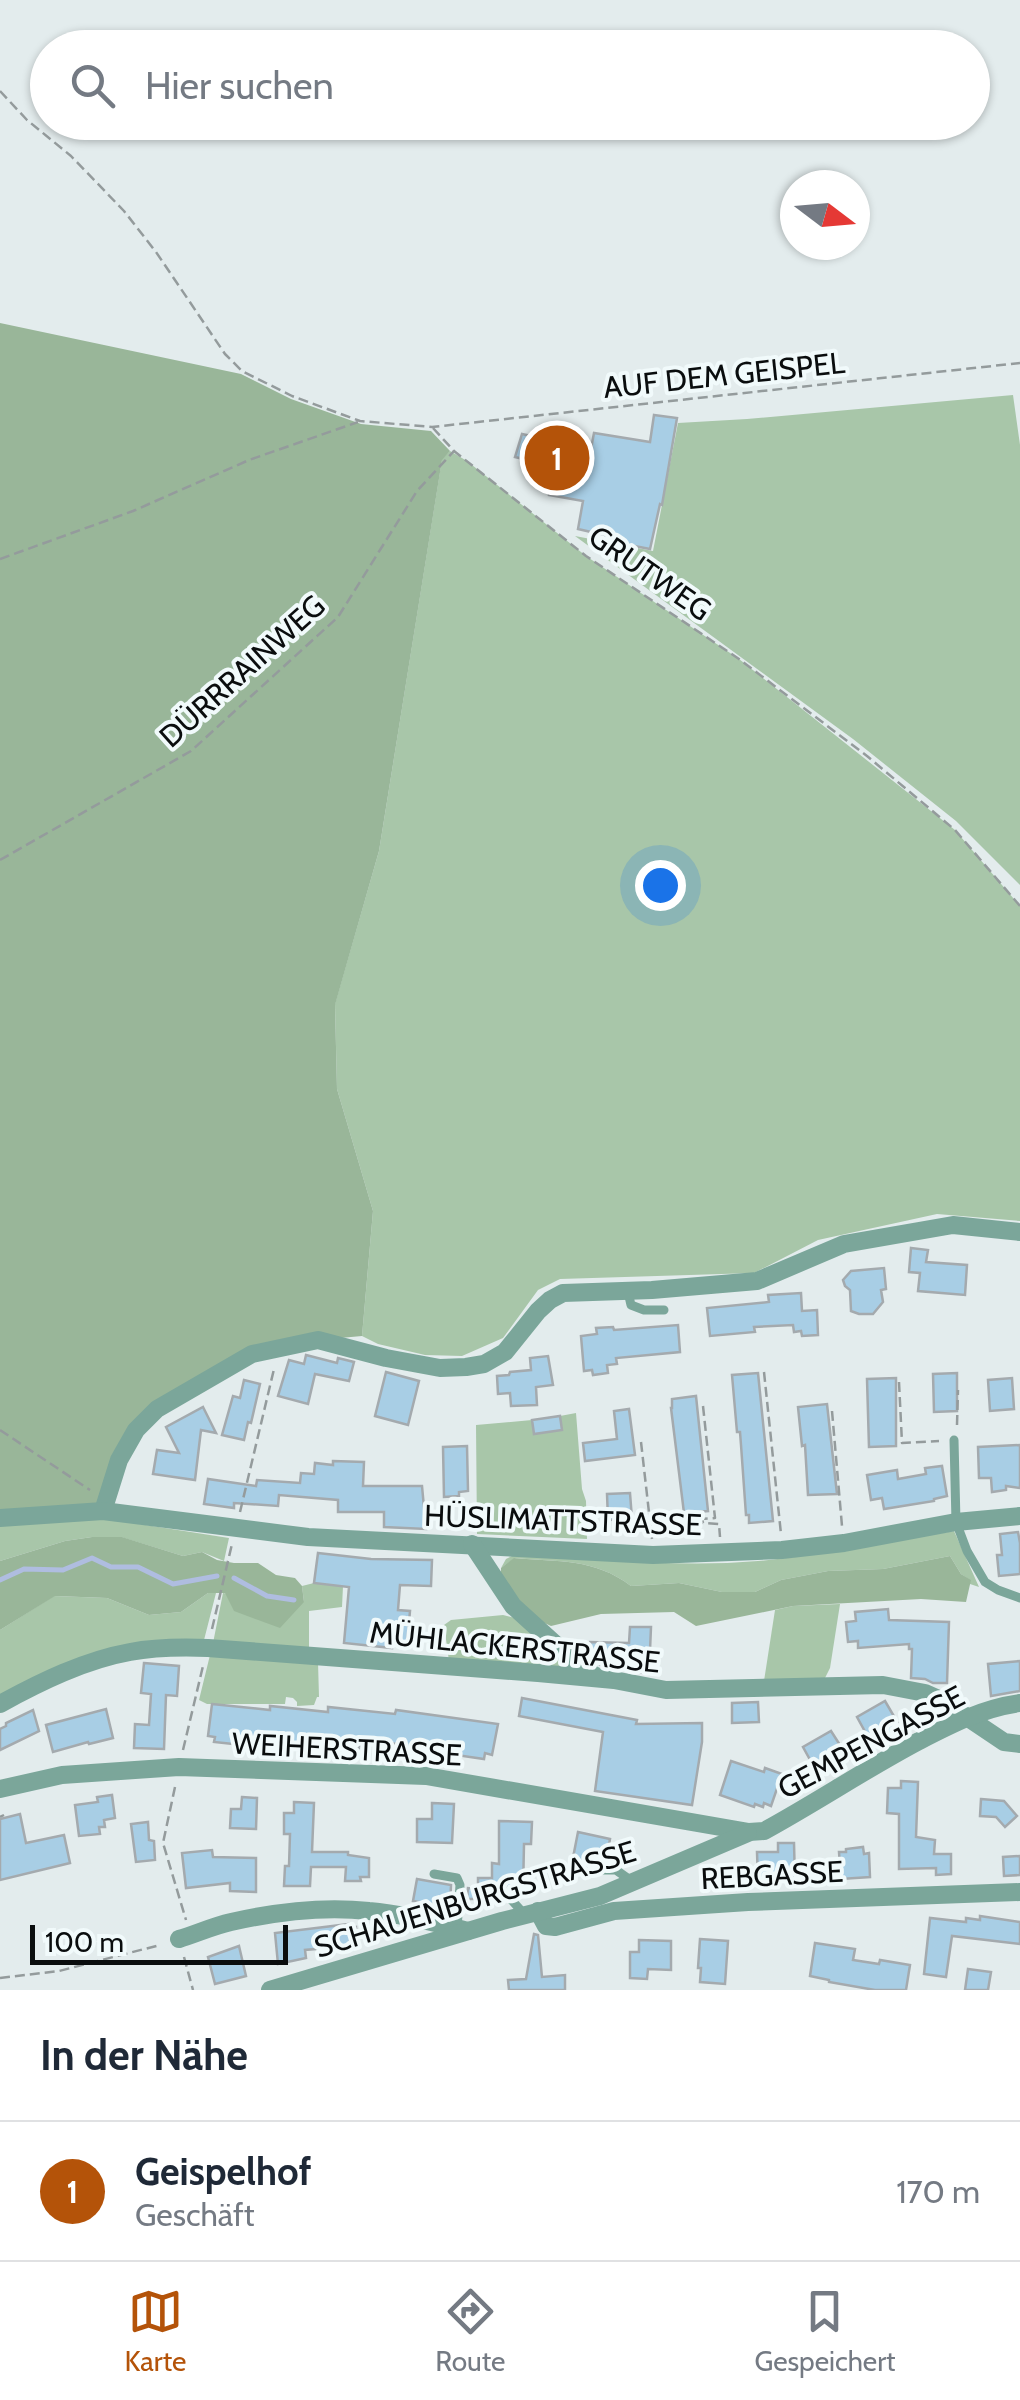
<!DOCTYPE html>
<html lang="de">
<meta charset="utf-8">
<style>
:root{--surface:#fff;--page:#f6f6f7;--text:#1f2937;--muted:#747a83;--line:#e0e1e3;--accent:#b45309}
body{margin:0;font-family:Cabin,sans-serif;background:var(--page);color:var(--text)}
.compass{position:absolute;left:780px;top:170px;width:90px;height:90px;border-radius:50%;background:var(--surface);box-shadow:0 2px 8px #0004;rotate:106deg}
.scale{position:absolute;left:30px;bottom:25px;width:258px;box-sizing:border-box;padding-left:10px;border:5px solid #0a0d0e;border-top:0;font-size:28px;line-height:35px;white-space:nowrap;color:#0a0d0e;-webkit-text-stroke:8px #f1fafb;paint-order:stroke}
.you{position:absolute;left:660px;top:885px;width:35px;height:35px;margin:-25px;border:8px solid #fff;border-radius:50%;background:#1a73e8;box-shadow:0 0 0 15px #1a73e833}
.badge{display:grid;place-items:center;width:65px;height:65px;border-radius:50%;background:var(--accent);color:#fff;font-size:32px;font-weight:700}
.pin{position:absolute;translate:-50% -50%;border:5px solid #fff;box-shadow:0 2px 10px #0006}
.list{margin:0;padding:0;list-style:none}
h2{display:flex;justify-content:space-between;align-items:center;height:130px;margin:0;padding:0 40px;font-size:42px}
h2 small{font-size:32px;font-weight:400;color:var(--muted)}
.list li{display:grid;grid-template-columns:65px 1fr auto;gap:30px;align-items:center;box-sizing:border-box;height:140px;padding:0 40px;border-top:2px solid var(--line)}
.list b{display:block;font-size:38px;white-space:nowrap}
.list p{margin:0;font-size:32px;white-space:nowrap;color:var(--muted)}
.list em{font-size:32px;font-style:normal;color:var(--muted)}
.icon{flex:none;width:55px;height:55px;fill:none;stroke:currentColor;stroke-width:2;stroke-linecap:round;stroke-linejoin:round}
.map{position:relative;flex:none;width:1020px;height:1990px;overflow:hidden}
.search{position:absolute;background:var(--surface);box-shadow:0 2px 8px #0004;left:30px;right:30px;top:30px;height:110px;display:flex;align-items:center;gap:25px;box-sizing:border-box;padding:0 35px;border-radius:55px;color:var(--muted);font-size:38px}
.sheet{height:270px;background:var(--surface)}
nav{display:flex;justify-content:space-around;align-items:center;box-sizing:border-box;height:140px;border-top:2px solid var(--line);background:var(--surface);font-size:28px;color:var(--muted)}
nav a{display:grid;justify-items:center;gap:5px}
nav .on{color:var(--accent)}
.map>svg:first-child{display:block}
.green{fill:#a8c6a9}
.forest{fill:#99b699}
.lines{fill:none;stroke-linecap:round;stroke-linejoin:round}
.stream{stroke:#afbde0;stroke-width:5}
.building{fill:#a8cee5;stroke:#a4aaae;stroke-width:2.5}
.path{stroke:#949b9c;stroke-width:2.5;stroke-dasharray:10 5;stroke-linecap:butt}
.service{stroke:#7ba69a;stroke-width:9}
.minor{stroke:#7ba69a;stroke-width:18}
.labels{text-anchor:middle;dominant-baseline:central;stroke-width:8;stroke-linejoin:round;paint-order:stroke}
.street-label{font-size:30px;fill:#0a0d0e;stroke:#f1fafb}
</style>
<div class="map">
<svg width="1020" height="1990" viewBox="0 0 1020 1990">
<rect width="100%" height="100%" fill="#e3eced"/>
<g class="green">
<path d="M1013 395 1020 445V885L956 821 853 739 575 536 653 551 678 423 747 419Z"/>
<path d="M450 451 467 461 586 556 739 659 955 830 1020 906V1221L937 1214 818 1240 754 1273 560 1279 538 1290 503 1338 462 1356 425 1355 378 1344 362 1336 373 1211 337 1089 335 1004 379 851 442 459Z"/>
<path d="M576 1413 582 1489 586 1501 587 1539 477 1534 476 1425 532 1420 535 1434 562 1430 560 1416Z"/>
<path d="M88 1516 229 1538 224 1561 202 1552 183 1556 121 1537H92L65 1541 0 1561V1522Z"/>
<path d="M954 1531 979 1587 970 1584V1580L961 1574 950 1556 883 1569 828 1571 781 1580 755 1592H722L679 1583 631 1586C594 1558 559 1562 515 1558L501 1568 506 1559 514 1555C594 1558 677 1568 758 1561 824 1555 889 1542 954 1531Z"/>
<path d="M314 1583 343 1586 342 1607 309 1611V1650L213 1643 223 1593 304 1602 302 1586Z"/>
<path d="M208 1593H216L204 1640 136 1644 0 1699V1630L54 1596 107 1598 149 1615 181 1612Z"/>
<path d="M840 1604 830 1668 825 1678 764 1681 775 1610 793 1606Z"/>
<path d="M503 1615 519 1619 561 1658 563 1666 558 1671 449 1661 444 1625 451 1620Z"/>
<path d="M210 1655 318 1662 319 1697H317L314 1705 297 1706V1702L293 1698 286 1697 285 1704H207L199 1700Z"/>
</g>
<g class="forest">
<path d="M0 323 241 374 291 399 361 424 431 431 450 451 442 460 379 851 335 1005 337 1089 373 1211 362 1336 318 1340 252 1354 136 1430 103 1511 0 1518Z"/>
<path d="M92 1537H122L183 1556 202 1552 217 1560 234 1563H258L276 1575 295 1578 302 1586 304 1602 280 1628 234 1611 225 1593H208L181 1612 149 1615 107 1598 55 1596 0 1630V1561L65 1541Z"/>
<path d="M950 1556 961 1574 971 1580 966 1602 921 1599 793 1606 696 1626 674 1612 601 1614 551 1626 538 1620 522 1606 501 1579V1568L514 1558C559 1562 594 1558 631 1586L679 1583 722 1592H755L781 1580 828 1571 883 1569Z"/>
</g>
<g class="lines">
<g class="stream">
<path d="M234 1578 267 1596 294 1600"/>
<path d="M0 1580 24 1569 63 1570 92 1558 111 1567H138L173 1584 217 1576"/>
</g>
</g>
<g class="building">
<path d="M654 415 677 418 662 505 660 504 650 549 603 540 604 535 578 529 583 501 549 495 554 466 515 457 522 434 591 449 594 433 650 442Z"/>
<path d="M911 1248 928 1250 926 1262 967 1265 965 1295 918 1291 920 1273 909 1272Z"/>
<path d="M884 1268 886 1289 881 1290 883 1302 873 1314H859L851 1311 850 1290 845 1286 843 1280 851 1271Z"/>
<path d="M801 1293 802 1311 817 1310 818 1335 802 1336 801 1331 794 1332 793 1325 754 1327 755 1332 710 1336 707 1308 769 1302 768 1295Z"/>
<path d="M678 1325 680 1352 616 1358 617 1364 607 1365 608 1373 593 1375 592 1370 584 1371 581 1336 597 1334 596 1328 613 1327 614 1330Z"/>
<path d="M306 1355 337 1363 338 1358 354 1362 349 1381 315 1374 308 1404 278 1396 289 1360 304 1364Z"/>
<path d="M548 1356 553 1385 536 1387 537 1405 511 1406 510 1393 498 1394 497 1376 509 1375 510 1372 531 1370 530 1358Z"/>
<path d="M386 1372 419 1381 408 1425 375 1416Z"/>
<path d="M758 1373 773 1521 749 1523V1515H746L741 1445 740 1432H737L732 1375Z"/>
<path d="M957 1373V1411L934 1412 933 1374Z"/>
<path d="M896 1378V1446L869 1447 867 1379Z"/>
<path d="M1012 1378 1014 1409 990 1411 988 1380Z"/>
<path d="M244 1380 260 1384 251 1423 248 1422 244 1440 222 1435 233 1396 240 1398Z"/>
<path d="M696 1396 708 1511 684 1513 671 1408H672V1399Z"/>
<path d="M827 1404 837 1494 808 1495 805 1445 802 1446 798 1407Z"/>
<path d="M203 1407 216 1433 201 1430 195 1480 153 1474 157 1450 179 1453 166 1427Z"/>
<path d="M629 1409 635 1455 585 1461 583 1443 617 1439 614 1411Z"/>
<path d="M560 1416 562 1430 534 1434 532 1420Z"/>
<path d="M1020 1445V1488L1006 1486V1490L992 1492 991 1478H979L978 1447Z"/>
<path d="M467 1446 468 1491 459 1492V1496L444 1497 443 1447Z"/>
<path d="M333 1461 364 1462 363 1486H422L426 1529 384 1527V1512H338V1500L279 1495 278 1506 234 1503V1508L204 1504 208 1479 256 1486 257 1480 300 1483 301 1473 314 1474 315 1463 333 1465Z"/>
<path d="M942 1466 947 1496 934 1499V1501L884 1509 882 1498 871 1500 867 1475 897 1470 898 1479 926 1474 925 1468Z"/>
<path d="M630 1493 632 1519 608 1520 607 1494Z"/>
<path d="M1018 1532 1020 1543V1574L999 1576 997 1555H1002L1000 1534Z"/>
<path d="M318 1553 371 1559 432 1560 431 1586 400 1585 398 1610 410 1611 407 1645 392 1644V1648L344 1643 349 1587 314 1583Z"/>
<path d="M888 1609 889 1620 949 1622 947 1683H933L925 1679 911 1678 912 1649H909V1644L858 1648V1641L848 1642 846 1622 856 1621 855 1612Z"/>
<path d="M630 1627H651L649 1674 603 1666 589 1658 590 1642 629 1643Z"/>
<path d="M1020 1661V1691L991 1696 988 1664Z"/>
<path d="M144 1663 179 1666 177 1696 166 1695 164 1749 134 1748 135 1724 149 1725 151 1694 141 1693Z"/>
<path d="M522 1698 637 1720 636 1724 702 1723V1742L692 1805 595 1791 603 1732 519 1716Z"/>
<path d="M885 1701 902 1730 873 1746 857 1717Z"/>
<path d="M758 1702 759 1722 732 1723V1703Z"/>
<path d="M212 1704 270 1710V1706L328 1712V1707L395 1714 396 1710 498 1724 492 1755 485 1753 484 1759 456 1755V1750L427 1745 426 1751 398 1748V1744L368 1740V1743L360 1742 359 1748 302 1741 301 1747 243 1738V1745L214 1742 215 1737 208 1736Z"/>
<path d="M106 1709 113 1738 89 1744 88 1742 53 1752 46 1725Z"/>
<path d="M33 1710 39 1731 0 1750V1729L6 1726V1723Z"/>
<path d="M831 1731 849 1759 819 1776 803 1747Z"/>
<path d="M731 1761 764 1772 765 1768 782 1774 771 1806 764 1803 763 1807 755 1804 754 1807 720 1795Z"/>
<path d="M901 1781 918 1782 916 1837 935 1840 934 1854H951V1874L936 1875V1868L899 1869V1814L887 1813 888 1788H901Z"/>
<path d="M112 1795 115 1818 104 1820 105 1827H99L100 1834 79 1836 75 1805 98 1802 97 1797Z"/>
<path d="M242 1797 257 1798 256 1829 230 1828 231 1809H241Z"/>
<path d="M981 1799 1004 1801 1017 1816 1005 1827 996 1817 980 1816Z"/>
<path d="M294 1802 314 1803 312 1852H348V1855L369 1858V1877H360L361 1881H345L346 1867H311L310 1886H284L285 1866H289L290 1834H284V1813H294Z"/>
<path d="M432 1803 454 1804 452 1843 417 1842V1819H432Z"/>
<path d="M20 1814 26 1843 64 1835 70 1863 0 1880V1819Z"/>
<path d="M499 1821 532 1822 531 1844H524L523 1892H516L508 1887H494L488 1890 487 1899H467L468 1888 478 1889V1878H492V1863L499 1864Z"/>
<path d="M148 1822 149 1840 154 1841 155 1860 136 1862 131 1824Z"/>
<path d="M578 1832 610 1839 606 1862 591 1863 586 1870 571 1868Z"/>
<path d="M778 1843H794L795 1881 758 1882 757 1852H778Z"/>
<path d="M863 1847 864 1854 869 1853 870 1877 841 1879 839 1852H846V1849Z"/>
<path d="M212 1850 213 1857 256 1858V1892L230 1891V1883L186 1888 182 1853Z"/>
<path d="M1020 1856V1875L1004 1876 1003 1857Z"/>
<path d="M417 1879 451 1885 450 1907 413 1901Z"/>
<path d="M980 1916 1020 1922V1944L952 1936 946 1977 924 1974 930 1918 966 1922V1918L980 1920Z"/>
<path d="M349 1924V1928L356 1927 357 1939 350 1941V1946L305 1950 306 1958 278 1964 275 1933Z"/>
<path d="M534 1934 538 1935 542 1977 565 1975V1990H509L508 1980 526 1979Z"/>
<path d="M700 1939 728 1941 725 1984 700 1982 701 1968H698Z"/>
<path d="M639 1940 671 1941V1970L648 1969 647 1979 630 1978V1952H639Z"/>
<path d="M815 1943 855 1949 853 1960 879 1964 880 1960 910 1965 906 1990H875L829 1982V1980L810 1976Z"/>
<path d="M239 1946 246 1976 215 1984 208 1957Z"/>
<path d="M968 1969 991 1972 988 1990H965Z"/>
</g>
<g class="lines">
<g class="path">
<path d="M0 91 27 120 71 156 124 211 156 252 225 354 242 371 292 396 360 421 432 427 1020 363"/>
<path d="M433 428 454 451 586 556 739 659 867 756 955 830 1020 906"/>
<path d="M0 559 133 511 249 460 358 422"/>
<path d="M0 860 191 751 338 617 417 491 454 451"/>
<path d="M764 1372 781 1534"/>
<path d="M899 1382 902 1443 939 1441"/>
<path d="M703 1406 715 1518 702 1519 703 1523 719 1524 720 1537"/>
<path d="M832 1411 842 1526"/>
<path d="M957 1425 958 1390"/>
<path d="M0 1430 90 1490"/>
<path d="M641 1442 652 1539"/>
<path d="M240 1512 274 1369"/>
<path d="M212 1629 232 1544"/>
<path d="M183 1750 203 1666"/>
<path d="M175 1787 163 1843 186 1920"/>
<path d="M0 1817 4 1815"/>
<path d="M184 1957 193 1990"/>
<path d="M0 1978 59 1971 160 1945"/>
</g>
<g class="service">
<path d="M628 1292 631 1305 644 1310H664"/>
<path d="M954 1440 956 1522 967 1551 985 1582 998 1590 1020 1598"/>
<path d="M594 1870H616L633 1882"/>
<path d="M434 1874 457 1878 460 1885 457 1929"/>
<path d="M494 1895H507L525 1915"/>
</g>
<g class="minor">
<path d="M103 1511 119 1460 136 1430 157 1409 252 1354 318 1340 386 1358 440 1368 466 1367 484 1364 505 1352 538 1311 550 1300 563 1293 652 1290 757 1281 844 1244 953 1225 1020 1232"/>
<path d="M0 1518 103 1511 308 1537 653 1555 782 1550 844 1543 956 1522 1020 1516"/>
<path d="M472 1544 513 1606 587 1673 594 1675"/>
<path d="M0 1704C40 1682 85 1660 130 1652 156 1647 182 1647 208 1648L538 1673 614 1680 666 1690 883 1685 925 1693 943 1701 1004 1742 1020 1744"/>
<path d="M0 1789 62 1775 179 1767 426 1776 749 1832 764 1831C817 1802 866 1769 919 1741 952 1724 983 1708 1020 1703"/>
<path d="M538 1911 546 1926 555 1927 614 1911 748 1902 1020 1892"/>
<path d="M179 1939C196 1934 213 1926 231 1922 275 1912 324 1906 369 1911 403 1914 435 1923 468 1931"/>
<path d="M270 1990 502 1921 600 1896 748 1833"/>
</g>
</g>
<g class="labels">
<g class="street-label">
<text transform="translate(724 375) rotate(-6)">AUF DEM GEISPEL</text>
<text transform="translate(650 573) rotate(35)">GRUTWEG</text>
<text transform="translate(242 671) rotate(-42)">DÜRRRAINWEG</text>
<text transform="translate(563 1520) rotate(2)">HÜSLIMATTSTRASSE</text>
<text transform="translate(515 1647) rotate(6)">MÜHLACKERSTRASSE</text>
<text transform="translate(871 1742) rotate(-28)">GEMPENGASSE</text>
<text transform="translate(347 1749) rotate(3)">WEIHERSTRASSE</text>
<text transform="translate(772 1875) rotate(-3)">REBGASSE</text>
<text transform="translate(475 1899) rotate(-17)">SCHAUENBURGSTRASSE</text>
</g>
</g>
</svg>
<svg class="compass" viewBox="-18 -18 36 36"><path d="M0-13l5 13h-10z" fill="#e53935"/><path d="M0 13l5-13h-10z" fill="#747a83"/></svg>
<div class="scale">100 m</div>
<div class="you"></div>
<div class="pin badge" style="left:557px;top:458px">1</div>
<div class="search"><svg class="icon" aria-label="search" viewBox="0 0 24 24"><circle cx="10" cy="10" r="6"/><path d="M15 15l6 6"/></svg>Hier suchen</div>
</div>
<section class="sheet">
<h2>In der Nähe<small></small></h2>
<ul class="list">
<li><span class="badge">1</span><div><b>Geispelhof</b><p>Geschäft</p></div><em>170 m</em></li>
</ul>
</section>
<nav>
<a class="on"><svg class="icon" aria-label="map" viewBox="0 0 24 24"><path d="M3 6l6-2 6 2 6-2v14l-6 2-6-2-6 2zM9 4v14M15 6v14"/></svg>Karte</a>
<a><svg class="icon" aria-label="directions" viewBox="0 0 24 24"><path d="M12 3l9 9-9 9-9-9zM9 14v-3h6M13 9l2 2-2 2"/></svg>Route</a>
<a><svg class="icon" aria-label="saved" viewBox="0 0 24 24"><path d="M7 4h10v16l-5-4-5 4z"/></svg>Gespeichert</a>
</nav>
